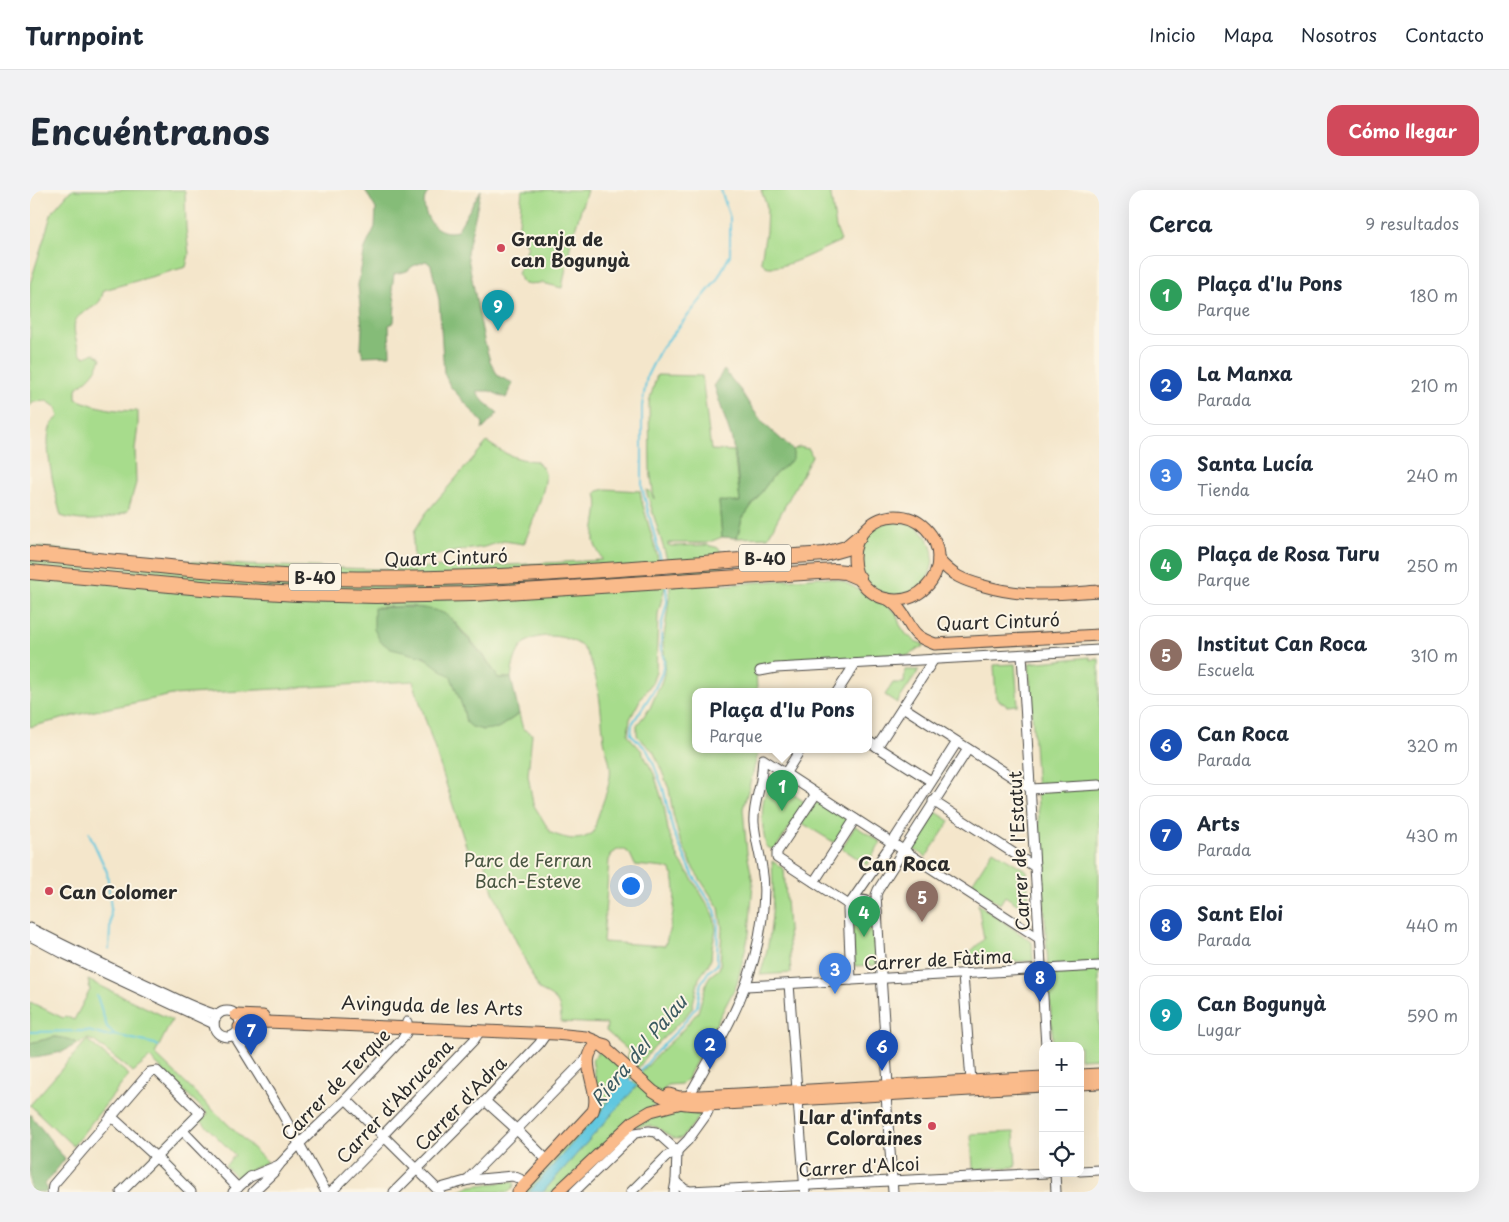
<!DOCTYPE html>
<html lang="es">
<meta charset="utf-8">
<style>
:root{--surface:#fff;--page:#f2f2f3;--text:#1f2937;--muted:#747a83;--line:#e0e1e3;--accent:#d1495b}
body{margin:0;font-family:"Playpen Sans",sans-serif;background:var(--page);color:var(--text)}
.controls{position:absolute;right:15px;bottom:15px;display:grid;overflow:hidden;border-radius:10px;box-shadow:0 5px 20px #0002}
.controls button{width:45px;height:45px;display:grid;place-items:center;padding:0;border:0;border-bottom:1px solid var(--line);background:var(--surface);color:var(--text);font:25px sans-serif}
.you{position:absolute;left:600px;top:695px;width:18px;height:18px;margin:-12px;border:4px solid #fff;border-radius:50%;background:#1a73e8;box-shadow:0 0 0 8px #1a73e833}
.badge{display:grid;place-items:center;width:32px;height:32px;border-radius:50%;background:var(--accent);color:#fff;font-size:16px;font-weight:700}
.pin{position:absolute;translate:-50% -41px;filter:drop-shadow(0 1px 2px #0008)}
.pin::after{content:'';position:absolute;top:26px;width:18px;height:15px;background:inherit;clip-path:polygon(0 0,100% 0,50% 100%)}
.popup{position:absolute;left:662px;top:498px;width:180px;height:65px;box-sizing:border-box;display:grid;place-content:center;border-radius:10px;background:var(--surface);filter:drop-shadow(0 1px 4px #0005);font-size:16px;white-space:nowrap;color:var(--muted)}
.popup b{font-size:19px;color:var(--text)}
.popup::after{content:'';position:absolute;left:50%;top:100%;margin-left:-10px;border:10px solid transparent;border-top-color:var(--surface)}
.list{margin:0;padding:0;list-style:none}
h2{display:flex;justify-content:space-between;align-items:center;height:65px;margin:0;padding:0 20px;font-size:21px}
h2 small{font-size:16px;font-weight:400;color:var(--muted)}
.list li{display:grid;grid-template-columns:32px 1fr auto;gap:15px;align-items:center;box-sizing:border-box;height:80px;margin:0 10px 10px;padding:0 10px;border:1px solid var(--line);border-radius:15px}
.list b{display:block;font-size:19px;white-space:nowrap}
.list p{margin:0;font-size:16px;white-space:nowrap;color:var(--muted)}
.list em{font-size:16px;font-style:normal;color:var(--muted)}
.icon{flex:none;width:28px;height:28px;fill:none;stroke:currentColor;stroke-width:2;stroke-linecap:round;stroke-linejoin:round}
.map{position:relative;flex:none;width:1069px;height:1002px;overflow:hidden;border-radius:15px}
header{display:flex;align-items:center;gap:30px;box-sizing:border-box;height:70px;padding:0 25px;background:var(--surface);border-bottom:1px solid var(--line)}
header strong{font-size:24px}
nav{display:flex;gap:28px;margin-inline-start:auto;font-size:18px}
.intro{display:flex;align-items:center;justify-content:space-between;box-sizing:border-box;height:120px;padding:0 30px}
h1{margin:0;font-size:35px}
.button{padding:12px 22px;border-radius:15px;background:var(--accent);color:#fff;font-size:18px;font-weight:700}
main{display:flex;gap:30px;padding:0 30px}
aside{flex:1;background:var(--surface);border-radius:15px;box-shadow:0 5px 20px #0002}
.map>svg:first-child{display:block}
.green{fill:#a7dc8c;stroke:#69845c;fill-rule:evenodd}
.forest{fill:#85bc78;stroke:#587452}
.water{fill:#61c7df;stroke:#467985}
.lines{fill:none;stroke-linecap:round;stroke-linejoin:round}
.stream{stroke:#61c7df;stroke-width:2}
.minor-casing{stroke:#494743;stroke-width:11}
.major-casing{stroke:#494743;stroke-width:13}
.highway-casing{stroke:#494743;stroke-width:16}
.minor{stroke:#fff;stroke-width:9}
.major{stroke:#fabb8b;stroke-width:11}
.highway{stroke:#fabb8b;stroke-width:14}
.poi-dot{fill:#d1495b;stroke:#fcf5e5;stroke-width:2}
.labels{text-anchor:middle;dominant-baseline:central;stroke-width:4;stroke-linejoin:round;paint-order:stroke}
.shield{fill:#fcf5e5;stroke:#6a6863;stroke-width:1}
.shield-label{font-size:16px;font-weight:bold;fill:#2b2b2b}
.poi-label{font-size:18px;font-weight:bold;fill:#2b2b2b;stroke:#fcf5e5;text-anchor:start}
.street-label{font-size:18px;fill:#2b2b2b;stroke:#fcf5e5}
.park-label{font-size:18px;fill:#4a5743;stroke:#fcf5e5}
.neighbourhood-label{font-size:19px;font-weight:bold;fill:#2b2b2b;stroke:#fcf5e5}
.water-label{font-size:19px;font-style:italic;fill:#3b5a61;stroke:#fcf5e5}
</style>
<header>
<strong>Turnpoint</strong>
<nav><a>Inicio</a><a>Mapa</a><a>Nosotros</a><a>Contacto</a></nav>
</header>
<div class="intro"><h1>Encuéntranos</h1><a class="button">Cómo llegar</a></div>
<main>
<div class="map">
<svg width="1069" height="1002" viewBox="0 0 1069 1002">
<rect width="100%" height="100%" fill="#fcf5e5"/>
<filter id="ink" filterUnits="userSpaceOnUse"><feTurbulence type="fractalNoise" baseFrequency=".02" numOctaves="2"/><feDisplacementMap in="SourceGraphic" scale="10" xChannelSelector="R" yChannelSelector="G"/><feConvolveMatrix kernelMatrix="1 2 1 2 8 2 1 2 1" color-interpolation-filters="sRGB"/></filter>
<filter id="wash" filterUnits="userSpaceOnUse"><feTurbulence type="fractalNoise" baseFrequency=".0096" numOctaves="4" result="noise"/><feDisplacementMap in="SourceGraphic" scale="20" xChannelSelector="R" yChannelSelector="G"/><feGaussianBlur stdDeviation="1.12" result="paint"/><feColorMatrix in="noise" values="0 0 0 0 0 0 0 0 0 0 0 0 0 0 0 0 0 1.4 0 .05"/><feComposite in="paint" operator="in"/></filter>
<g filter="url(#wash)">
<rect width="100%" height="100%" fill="#f4e6cb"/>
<g class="green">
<path d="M41 0H154L155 1 156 39 159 64 156 77 74 100C72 104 72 109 69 112 63 120 48 122 45 132 42 140 48 157 50 164L55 167 64 163 71 168C66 184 57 189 46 199V209C68 218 85 221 108 221V236L105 259 106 293 98 321C77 331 52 333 31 326 26 307 12 252 21 236 22 233 26 229 29 227L27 218 17 211 4 212 0 216V94L22 22Z"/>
<path d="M492 0H557L541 52 532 98 513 93 495 94 491 91 488 84 498 56 488 44Z"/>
<path d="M731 0H800L806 38 811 51C793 58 759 78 740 77 735 77 733 74 731 71L736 41 737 17Z"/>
<path d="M627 185 672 186 681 260 704 261 710 312H689L692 347 677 353H638V355L642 356 677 355 689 358 692 364 693 395 791 387 810 390 824 397 845 411 857 415 866 423 870 435 876 444 885 451 895 455 877 466 726 475 727 502H666V560H729L713 619 717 663 723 692 719 744 707 794 657 889 651 894 637 895 624 915 524 1002H513L607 896 603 892 629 863 648 845 668 822 677 791 680 786 689 779 690 776 692 738 689 718 664 680 649 647 643 624 639 599 627 569 623 561 608 547 607 544V535L620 518 631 493 634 484 635 470 633 454 640 402 639 376 616 300 621 302 624 309 620 279 619 212Z"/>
<path d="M457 252C473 263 486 270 506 271 510 275 514 278 515 284 518 295 499 341 494 354L474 351 454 357 416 363 384 370 383 351 385 340 396 323Z"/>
<path d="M769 257 779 259 782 266 738 347 707 348 712 329 743 286 762 269 763 260Z"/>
<path d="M576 299 610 301 612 312 626 361 635 396 628 424 626 482 622 493 611 508 600 529 598 544 601 549 611 560 624 584 634 616 638 640 645 660 650 671 659 684 681 720 685 731 686 740 682 756 681 769 677 777 669 788 662 818 656 826 623 858 600 889 597 886 593 887 599 861 576 841 577 834 531 832C531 811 526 808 509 800L463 702 453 666 439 665 383 491 142 505 55 523 0 537V356L125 369 213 375 343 379 480 375 572 370C570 363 565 358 564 351 563 334 571 320 566 303L568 301ZM381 416 410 422 421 428 455 467 468 488H481C483 475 485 462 495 453 509 442 536 445 550 455 557 461 562 473 564 482 571 504 571 527 574 550 576 563 582 574 580 587 577 607 567 623 564 642 549 653 537 649 521 643L503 614 498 585 502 544 493 539 489 524 468 538 436 532C434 521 427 494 420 486 412 477 398 468 386 465L347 417ZM587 660H595L600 664 605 675 635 678 641 680C650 702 641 734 635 756L573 752 579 670 582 664Z"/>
<circle cx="866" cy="368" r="37"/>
<path d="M1060 467 1061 470 1069 469V868L1050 869V856H1023L999 473Z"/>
<path d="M985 474 988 515 977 516 966 508 964 475Z"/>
<path d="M875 480H889L867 513 855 505 863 493H874Z"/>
<path d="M744 586 763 598 760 602 776 613 745 659H741L736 656C731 634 729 605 744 586Z"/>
<path d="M787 610H789L819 629V631L805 653 772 633Z"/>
<path d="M906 622 920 631 896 667 882 658Z"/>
<path d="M825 636 851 652 837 675 812 658Z"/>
<path d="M963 660 997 681 999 719 993 718 975 706 970 714 941 695Z"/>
<path d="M742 671 754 679 761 783 730 785C743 747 744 710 742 671Z"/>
<path d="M833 713 844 720 847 775 825 776 821 722 826 715Z"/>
<path d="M948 714 1002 752 1003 771 928 773 954 749Z"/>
<path d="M58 790 142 830 125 864 237 972 220 980 209 989 195 976 205 965 171 931 178 924 120 868 103 882 64 851 57 849 47 854 45 852 25 847 0 853V812L33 828 35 826 44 830 60 800Z"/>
<path d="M57 850 99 885 43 956 0 915Z"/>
<path d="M570 861 593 880 585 888 581 890C583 901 579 910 573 919L499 1002H494L569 917 575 898 568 901 562 870Z"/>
<path d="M673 922 652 948C640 952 636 941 626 937 620 935 611 936 605 936L613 927 635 923Z"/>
<path d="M984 942 986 977 943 979 941 944Z"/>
<path d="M482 991 484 992V996L479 1002H428L441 996Z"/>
</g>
<g class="forest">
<path d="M335 0H404C401 1 398 2 397 4 393 9 394 15 395 20 399 35 411 45 427 41L451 0 437 63 454 150 460 171 468 186 483 193 476 208 460 201H446L454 212 468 223 452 240 453 233 420 196 414 183 409 110 401 75 396 71 383 76 377 81 364 84 362 99 365 111 364 132 359 135 360 165 333 166 331 159 332 137 328 95 335 58 345 37 346 19Z"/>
<path d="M694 180 711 201 721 217 734 234 763 260V269L743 286 712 329 707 348 692 347 689 311 710 312 707 278 702 250 684 195Z"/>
<path d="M367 417C382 417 399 417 413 423 422 427 426 435 432 442 446 458 457 468 468 488H481L489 524 468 538 453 540 442 537 436 532 433 518 421 487 394 467 361 459 350 451 344 439V418Z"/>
<path d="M25 847C33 848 42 849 47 854L32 862 0 868V853Z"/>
<path d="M0 924 35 969 15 994 17 1002H0Z"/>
</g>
<path class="water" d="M597 886 607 896 513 1002H499L573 919C579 910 583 901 581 890Z"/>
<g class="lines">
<g class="stream">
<path d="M631 370 612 298V216L617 186 630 160 686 91 700 65V28L691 0"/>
<path d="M59 643 77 682 81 719 79 759"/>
<path d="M67 806 77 837 84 844"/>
<path d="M0 842 58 841 76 846 85 845 125 854 128 856"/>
<path d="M610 882 626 862 648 840 667 816 671 793 679 781 687 775 688 732 685 720 663 685 643 641 633 598 622 570 617 560 601 544 602 534 624 500 632 483 634 470 631 459V437L637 412 636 396"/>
</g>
</g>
</g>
<g filter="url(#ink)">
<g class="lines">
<defs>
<g id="minor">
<path d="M992 465 1016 856"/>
<path d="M730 481 746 478 1069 460"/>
<path d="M807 502 825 474"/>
<path d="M873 517 1001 599"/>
<path d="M838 551 901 591"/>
<path d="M847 557 904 469"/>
<path d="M755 584 770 560"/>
<path d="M1001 599 1069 595"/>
<path d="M786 604 747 662V668L819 715"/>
<path d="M903 611 1005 677"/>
<path d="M784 692 825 629"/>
<path d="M822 712C833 708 841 710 847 721"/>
<path d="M819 715 862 653 927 552"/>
<path d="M819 715 818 719 821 790"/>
<path d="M0 738C41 759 82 779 124 798 145 808 165 819 187 825"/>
<path d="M0 746 32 763 184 834"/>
<path d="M933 785 941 891"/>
<path d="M759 794 767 900"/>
<path d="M716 796 1069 776"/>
<circle cx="197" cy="834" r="13"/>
<path d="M204 845 252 923 296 1002"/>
<path d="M858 895 846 705 848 700 938 559"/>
<path d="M856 905 863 1002"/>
<path d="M316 909 410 1002"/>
<path d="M655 909 659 906C692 847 724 797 732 728 734 712 735 694 732 678 730 663 725 648 724 633 723 620 727 608 730 595 732 587 732 578 733 569L1010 749"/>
<path d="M768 910 775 1002"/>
<path d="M455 911 486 939 517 970"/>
<path d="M81 926 126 967 161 1002"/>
<path d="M153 941 208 998"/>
<path d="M1050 981 1069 980"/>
<path d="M1025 983 1026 1002"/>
<path d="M439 990 440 987 558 867"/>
<path d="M646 991 654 999 660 1001 1017 983"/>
<path d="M407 999 439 990 483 986 490 989 495 994"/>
<path d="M22 1002 23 995 120 882 127 881 170 923 91 1002"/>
<path d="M203 1002 220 987 249 975"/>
<path d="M223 1002 244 982 250 974 269 954 316 909 373 848 376 843 377 832"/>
<path d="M301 1002 353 949V945L444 850 450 841"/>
<path d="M364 1002 455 911 509 854 516 844"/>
<path d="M544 1002 605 943 619 941 626 942 647 961"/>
<path d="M601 1002 637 966 647 961 658 950 676 925 678 921 677 915"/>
<path d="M644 1002 646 991 647 961"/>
</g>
<g id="major">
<circle cx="866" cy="368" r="42"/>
<path d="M908 369C922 386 933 390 954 396 995 408 1027 404 1069 401"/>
<path d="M858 409C862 412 867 416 870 420 884 438 879 445 905 454L1069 445"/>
<path d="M206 825 233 826"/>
<path d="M209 837 216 834 237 832 525 844 556 847 566 851 581 863 623 901C642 914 655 915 677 915L1013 896"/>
<path d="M1050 885 1069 884"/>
<path d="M1050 894 1069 893"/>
<path d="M639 904 649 907 690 905 1013 887"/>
<path d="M488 1002 563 921C572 900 544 869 569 853L576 855"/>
<path d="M528 1002 604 931 621 921 648 914"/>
</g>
<g id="highway">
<path d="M0 364C101 372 202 386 303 388 467 392 631 375 795 364L816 358 829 347"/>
<path d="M0 382 183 399 267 404 346 406 443 404 805 381 815 382 829 388"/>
</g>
</defs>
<use href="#minor" class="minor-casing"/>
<use href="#major" class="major-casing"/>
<use href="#highway" class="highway-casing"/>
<use href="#minor" class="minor"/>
<use href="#major" class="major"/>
<use href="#highway" class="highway"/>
</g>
</g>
<g class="poi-dot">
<circle cx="471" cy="58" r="5"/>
<circle cx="19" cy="701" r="5"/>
<circle cx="902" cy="936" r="5"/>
</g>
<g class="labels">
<g class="shield">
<rect x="709" y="354.5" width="52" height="27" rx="4"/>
<rect x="259" y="373.5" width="52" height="27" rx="4"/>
</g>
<g class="shield-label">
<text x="735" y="368">B-40</text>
<text x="285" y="387">B-40</text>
</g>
<g class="poi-label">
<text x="481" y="48">Granja de<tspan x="481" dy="21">can Bogunyà</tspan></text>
<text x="29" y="701">Can Colomer</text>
<text x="892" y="926" text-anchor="end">Llar d'infants<tspan x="892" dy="21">Coloraines</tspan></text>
</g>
<g class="street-label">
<text transform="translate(416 367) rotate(-2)">Quart Cinturó</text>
<text transform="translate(968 431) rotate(-2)">Quart Cinturó</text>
<text transform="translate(988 661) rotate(-93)">Carrer de l'Estatut</text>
<text transform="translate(908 769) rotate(-3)">Carrer de Fàtima</text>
<text transform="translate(402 815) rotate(2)">Avinguda de les Arts</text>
<text transform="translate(305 894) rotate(-46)">Carrer de Terque</text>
<text transform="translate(364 911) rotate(-47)">Carrer d'Abrucena</text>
<text transform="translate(430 913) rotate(-46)">Carrer d'Adra</text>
<text transform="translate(829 976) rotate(-3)">Carrer d'Alcoi</text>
</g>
<g class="park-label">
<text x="498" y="669">Parc de Ferran<tspan x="498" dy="21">Bach-Esteve</tspan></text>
</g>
<g class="neighbourhood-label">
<text x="874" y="673">Can Roca</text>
</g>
<g class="water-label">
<text transform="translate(608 860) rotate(-50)">Riera del Palau</text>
</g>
</g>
</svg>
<div class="controls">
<button>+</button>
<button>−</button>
<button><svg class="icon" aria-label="locate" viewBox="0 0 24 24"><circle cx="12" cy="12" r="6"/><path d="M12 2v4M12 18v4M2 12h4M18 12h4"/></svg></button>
</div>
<div class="you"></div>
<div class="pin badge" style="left:752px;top:621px;background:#2e9e5b">1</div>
<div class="popup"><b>Plaça d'Iu Pons</b>Parque</div>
<div class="pin badge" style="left:680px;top:879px;background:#1a4fb4">2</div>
<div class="pin badge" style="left:805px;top:804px;background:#3f7fe0">3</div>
<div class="pin badge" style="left:834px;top:747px;background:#2e9e5b">4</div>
<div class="pin badge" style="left:892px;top:732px;background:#8d6e63">5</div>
<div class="pin badge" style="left:852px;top:881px;background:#1a4fb4">6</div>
<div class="pin badge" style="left:221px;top:865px;background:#1a4fb4">7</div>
<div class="pin badge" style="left:1010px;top:812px;background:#1a4fb4">8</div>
<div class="pin badge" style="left:468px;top:141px;background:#0f9aa8">9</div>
</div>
<aside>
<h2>Cerca<small>9 resultados</small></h2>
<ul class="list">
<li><span class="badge" style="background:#2e9e5b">1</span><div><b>Plaça d'Iu Pons</b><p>Parque</p></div><em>180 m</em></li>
<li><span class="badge" style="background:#1a4fb4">2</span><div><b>La Manxa</b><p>Parada</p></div><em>210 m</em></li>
<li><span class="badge" style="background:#3f7fe0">3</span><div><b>Santa Lucía</b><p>Tienda</p></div><em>240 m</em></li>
<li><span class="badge" style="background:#2e9e5b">4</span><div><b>Plaça de Rosa Turu</b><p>Parque</p></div><em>250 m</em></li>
<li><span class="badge" style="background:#8d6e63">5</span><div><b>Institut Can Roca</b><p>Escuela</p></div><em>310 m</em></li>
<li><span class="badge" style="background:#1a4fb4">6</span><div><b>Can Roca</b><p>Parada</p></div><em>320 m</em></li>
<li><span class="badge" style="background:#1a4fb4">7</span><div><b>Arts</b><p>Parada</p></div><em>430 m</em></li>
<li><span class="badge" style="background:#1a4fb4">8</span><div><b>Sant Eloi</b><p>Parada</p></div><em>440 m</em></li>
<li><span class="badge" style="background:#0f9aa8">9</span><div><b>Can Bogunyà</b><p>Lugar</p></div><em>590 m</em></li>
</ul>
</aside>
</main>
